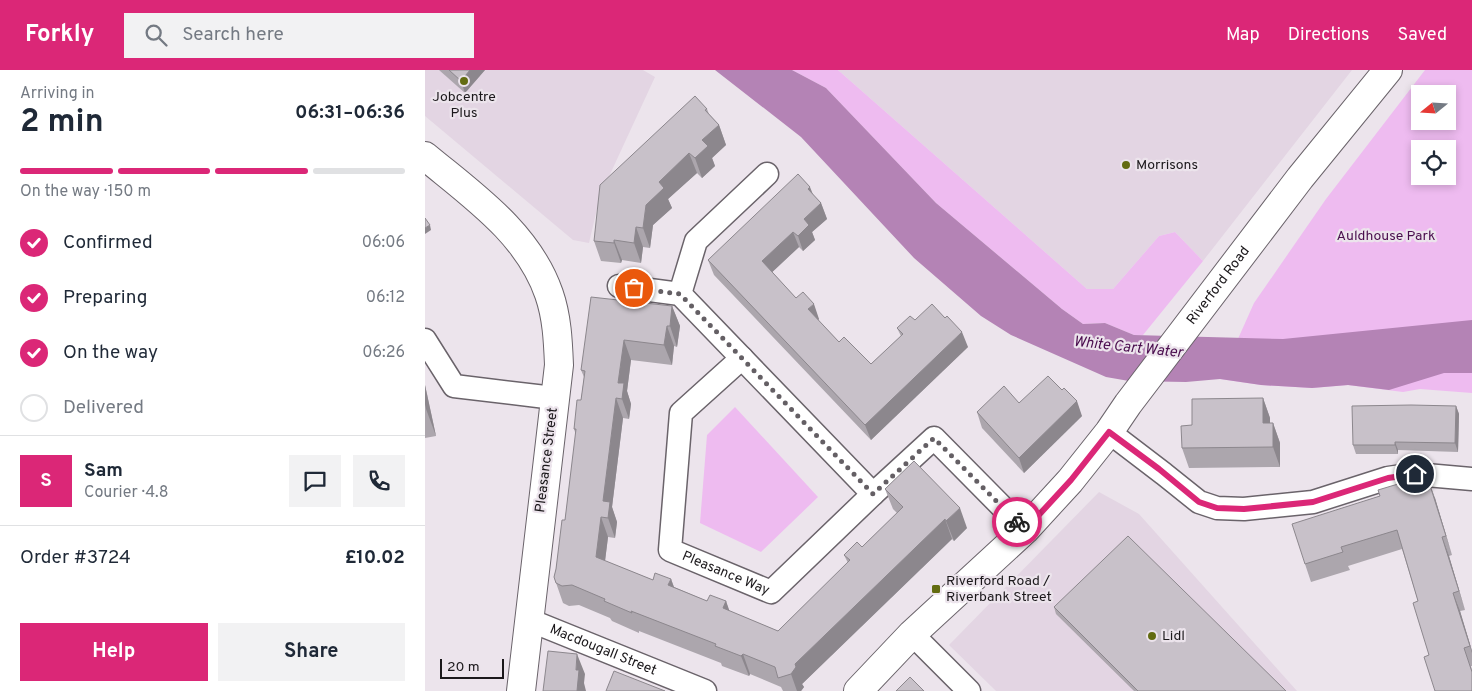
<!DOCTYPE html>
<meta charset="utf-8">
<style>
:root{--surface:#fff;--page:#f2f2f3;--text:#1f2937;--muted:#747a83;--line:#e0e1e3;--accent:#db2777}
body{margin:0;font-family:Overpass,sans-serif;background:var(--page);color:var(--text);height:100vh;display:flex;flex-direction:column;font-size:19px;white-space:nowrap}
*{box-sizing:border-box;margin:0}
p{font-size:16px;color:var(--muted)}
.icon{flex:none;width:28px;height:28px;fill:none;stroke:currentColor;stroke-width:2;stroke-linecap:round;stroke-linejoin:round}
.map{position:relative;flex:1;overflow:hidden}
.side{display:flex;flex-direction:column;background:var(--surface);width:425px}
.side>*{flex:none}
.needle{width:32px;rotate:252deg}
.fabs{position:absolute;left:986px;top:15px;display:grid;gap:10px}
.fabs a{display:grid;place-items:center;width:45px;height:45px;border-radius:0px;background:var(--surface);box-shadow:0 2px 8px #0003;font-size:25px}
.scale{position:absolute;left:15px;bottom:12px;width:64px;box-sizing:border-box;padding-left:5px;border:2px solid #1b181b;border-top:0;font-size:14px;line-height:18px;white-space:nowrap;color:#1b181b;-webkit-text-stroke:4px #ece4ec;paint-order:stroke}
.pin{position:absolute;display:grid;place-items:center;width:42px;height:42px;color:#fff;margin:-21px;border:2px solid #fff;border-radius:50%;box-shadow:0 1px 5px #0007}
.courier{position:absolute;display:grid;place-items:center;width:50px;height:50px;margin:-25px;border:4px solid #db2777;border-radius:50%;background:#fff;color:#222;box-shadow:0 1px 6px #0007}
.head em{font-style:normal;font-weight:700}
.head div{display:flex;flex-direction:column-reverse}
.head{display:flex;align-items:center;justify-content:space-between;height:85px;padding:0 20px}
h1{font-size:32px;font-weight:700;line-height:38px}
.bar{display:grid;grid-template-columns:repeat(4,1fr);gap:8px 5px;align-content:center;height:60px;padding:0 20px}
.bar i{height:6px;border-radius:4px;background:var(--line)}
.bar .active{background:var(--accent)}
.bar p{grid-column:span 4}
.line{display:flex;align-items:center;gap:12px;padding:0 20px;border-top:1px solid var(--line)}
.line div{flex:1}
.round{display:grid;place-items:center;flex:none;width:52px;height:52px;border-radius:0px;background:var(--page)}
ol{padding:0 20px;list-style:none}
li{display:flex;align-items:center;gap:15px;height:55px}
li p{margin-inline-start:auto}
li .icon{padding:5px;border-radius:50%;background:var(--accent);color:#fff;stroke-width:4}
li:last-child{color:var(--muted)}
li i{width:28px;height:28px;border:2px solid var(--line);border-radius:50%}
.primary-button{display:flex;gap:10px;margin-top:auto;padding:10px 20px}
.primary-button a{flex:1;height:58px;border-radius:0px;background:var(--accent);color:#fff;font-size:20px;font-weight:700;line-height:58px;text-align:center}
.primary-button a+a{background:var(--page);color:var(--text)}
header{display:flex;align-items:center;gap:30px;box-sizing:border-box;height:70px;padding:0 25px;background:var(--accent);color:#fff}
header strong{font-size:24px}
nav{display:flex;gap:28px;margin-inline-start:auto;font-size:18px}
.search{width:350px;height:45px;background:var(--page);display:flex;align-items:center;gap:12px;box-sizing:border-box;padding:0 18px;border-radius:0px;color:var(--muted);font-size:19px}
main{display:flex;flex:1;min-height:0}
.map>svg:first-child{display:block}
.built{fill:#e3d5e3}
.green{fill:#eebbf0;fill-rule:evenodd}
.water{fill:#b483b5}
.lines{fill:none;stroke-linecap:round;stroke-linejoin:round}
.minor-casing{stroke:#6a636a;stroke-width:25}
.tertiary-casing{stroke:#6a636a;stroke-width:30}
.minor{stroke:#fff;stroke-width:22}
.tertiary{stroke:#fff;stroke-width:28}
.wall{fill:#aca6ad}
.shaded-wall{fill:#8c878d}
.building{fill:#c8c1c9;stroke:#8c878d}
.done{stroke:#645f64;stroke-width:5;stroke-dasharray:0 9}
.route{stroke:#db2777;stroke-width:6}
.poi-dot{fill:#636c11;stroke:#ece4ec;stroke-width:2}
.labels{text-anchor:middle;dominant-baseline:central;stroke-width:4.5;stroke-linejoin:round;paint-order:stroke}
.poi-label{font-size:14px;fill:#1b181b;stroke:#ece4ec;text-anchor:start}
.park-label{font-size:14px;fill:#4a0e4e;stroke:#ece4ec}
.street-label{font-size:14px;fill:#1b181b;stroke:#ece4ec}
.water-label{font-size:15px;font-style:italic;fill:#4a0d4e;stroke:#ece4ec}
</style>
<header>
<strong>Forkly</strong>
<div class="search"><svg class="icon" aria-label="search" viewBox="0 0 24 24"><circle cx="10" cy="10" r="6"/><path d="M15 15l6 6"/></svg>Search here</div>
<nav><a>Map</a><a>Directions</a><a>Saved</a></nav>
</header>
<main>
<section class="side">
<div class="head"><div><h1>2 min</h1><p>Arriving in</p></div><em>06:31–06:36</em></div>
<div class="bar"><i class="active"></i><i class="active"></i><i class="active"></i><i></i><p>On the way · 150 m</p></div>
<ol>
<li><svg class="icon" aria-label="check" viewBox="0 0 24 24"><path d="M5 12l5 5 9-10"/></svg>Confirmed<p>06:06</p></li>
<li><svg class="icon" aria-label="check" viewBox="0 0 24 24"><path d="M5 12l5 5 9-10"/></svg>Preparing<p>06:12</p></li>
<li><svg class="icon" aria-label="check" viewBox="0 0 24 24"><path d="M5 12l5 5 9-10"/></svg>On the way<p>06:26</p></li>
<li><i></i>Delivered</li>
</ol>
<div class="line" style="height:90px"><b class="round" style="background:var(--accent);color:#fff">S</b><div><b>Sam</b><p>Courier · 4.8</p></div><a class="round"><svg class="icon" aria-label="chat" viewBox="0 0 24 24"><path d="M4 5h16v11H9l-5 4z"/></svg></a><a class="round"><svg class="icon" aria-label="phone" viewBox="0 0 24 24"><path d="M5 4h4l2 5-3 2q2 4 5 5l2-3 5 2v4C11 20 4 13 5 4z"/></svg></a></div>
<div class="line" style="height:65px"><div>Order #3724</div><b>£10.02</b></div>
<div class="primary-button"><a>Help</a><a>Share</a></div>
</section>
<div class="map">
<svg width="1047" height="621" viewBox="0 0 1047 621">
<rect width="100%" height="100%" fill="#ece4ec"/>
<!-- built -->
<g class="built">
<polygon points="0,0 218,0 230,7 175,126 164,173 148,170 0,46"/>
<polygon points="413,0 927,0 778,191 750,162 734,166 688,219 662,219"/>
<polygon points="674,422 714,444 872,621 571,621 524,575"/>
</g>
<!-- green -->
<g class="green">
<polygon points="367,0 413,0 662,219 688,219 734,166 750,162 778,191 718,265 709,265 680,253 658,254 637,239 511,133 401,18"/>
<path d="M1000,0h47v323l-52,-4 -17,3 -55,-7 -36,3 -51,-3 -41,-6 34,-76 72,-104zM995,24h27v27h-27zM995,79h27v27h-27z"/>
<polygon points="310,337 393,427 336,482 275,453 282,365"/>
</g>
<!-- water -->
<polygon class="water" points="290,0 367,0 401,18 511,133 637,239 658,254 680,253 709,265 858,269 1047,250 1047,303 1019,303 964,320 923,315 887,318 836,315 795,309 761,312 704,311 681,307 586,265 556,246 489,188 376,67"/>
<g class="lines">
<!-- minor casing -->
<g class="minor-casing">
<g id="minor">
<polyline points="194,216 255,224 448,424 509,368 600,460"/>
<polyline points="255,224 271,171 342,104"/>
<polyline points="0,270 29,316 129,328"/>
<path id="s1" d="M317,288l-61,55 -11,137 101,42 102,-98"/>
<polyline points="684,362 739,404 774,432 792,438 819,439 888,432 963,408 990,404 1047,409"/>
<path id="s2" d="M104,550l176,71"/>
<polyline points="487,564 544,621"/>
</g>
</g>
<!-- tertiary casing -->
<g class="tertiary-casing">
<g id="tertiary">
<path d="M0,86c47,39 103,77 124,138 8,23 9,47 10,71l-38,326"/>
<path id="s3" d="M433,621l54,-57 113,-104 45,-49 39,-49 19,-28 172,-226 88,-108"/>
</g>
</g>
<!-- minor -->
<use href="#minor" class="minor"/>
<!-- tertiary -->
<use href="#tertiary" class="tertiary"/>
</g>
<!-- wall -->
<g class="wall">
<polygon points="14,0 60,0 40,23"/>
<polygon points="282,39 284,44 294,55 301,75 287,88 290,96 277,108 272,103 243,129 247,138 228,155 225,178 218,177 216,193 197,190 196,193 176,191 169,171"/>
<polygon points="388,125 396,133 402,149 387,162 390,170 378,181 374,177 347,202 371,228 394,249 393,250 414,272 446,294 476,266 472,258 490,250 543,277 446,370 289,205 283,190"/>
<polygon points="247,236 255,256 252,277 249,276 247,295 206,290 202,321 206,334 204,349 198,348 187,437 192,452 190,468 183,467 180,491 228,510 246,509 249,517 282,531 301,531 304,541 353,561 423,493 419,485 437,477 472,443 468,439 460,419 542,458 529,471 527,469 377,614 379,617 376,621 358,621 356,617 325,604 324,606 297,596 296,593 214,561 214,563 187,551 185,548 154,535 144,536 138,533 129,507 131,499 140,450 151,365 149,359 156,330 159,307 156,300"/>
<polygon points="0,315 11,366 0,368"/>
<polygon points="838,328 845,348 845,353 848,353 855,373 855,397 764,398 757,378 767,355"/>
<polygon points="594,333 657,346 599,403 557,358 552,342"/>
<polygon points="1031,336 1034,344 1033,382 973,380 973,384 931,384 928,375"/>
<polygon points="985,415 1010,428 1027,485 1024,486 1040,540 1035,541 1047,581 1047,596 1046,596 1047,600 1047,621 1004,585 993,531 977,479 923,496 925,500 886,512 880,494 955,426"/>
<polygon points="629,537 861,621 709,621 631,544"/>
</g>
<!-- shaded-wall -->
<g class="shaded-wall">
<polygon points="45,0 60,0 40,23 36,11"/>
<polygon points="294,55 301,75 287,88 290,96 277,108 270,88 277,70"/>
<polygon points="264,83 272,103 243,129 247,138 228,155 225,178 218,158 221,135 234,112"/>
<polygon points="385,117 391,132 383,119"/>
<polygon points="396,133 402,149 387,162 390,170 378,181 373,166 379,149"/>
<polygon points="5,155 6,160 0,164 0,158"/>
<polygon points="211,157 218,177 216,193 209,173"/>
<polygon points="368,162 374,177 342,207 337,191"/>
<polygon points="189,170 197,190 196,193 189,173"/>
<polygon points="389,234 394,249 389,255 383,239"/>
<polygon points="247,236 255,256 252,277 245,256"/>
<polygon points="242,256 249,276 247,295 239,275"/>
<polygon points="537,262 543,277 446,370 440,355"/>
<polygon points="199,270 206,290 202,321 206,334 204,349 197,329 193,313"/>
<polygon points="0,315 11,366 1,339 0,334"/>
<polygon points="191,328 198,348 187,437 192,452 190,468 183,448 178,431"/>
<polygon points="838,328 845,348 845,373 838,353"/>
<polygon points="652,331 657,346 599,403 594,388"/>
<polygon points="1031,336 1034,344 1033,382 1030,373"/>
<polygon points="848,353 855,373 855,397 848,377"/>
<polygon points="970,372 973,380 973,384 970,375"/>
<polygon points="1003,409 1010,428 1027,485"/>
<polygon points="535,438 542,458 529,471 521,451"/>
<polygon points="176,447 183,467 178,507 171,487"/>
<polygon points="520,449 527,469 377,614 379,617 376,621 372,621 366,604 370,594"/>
<polygon points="1017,467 1024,486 1040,540 1034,521"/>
<polygon points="246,509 253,529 243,515"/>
<polygon points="1028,523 1035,541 1047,581 1047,583"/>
<polygon points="301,531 308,551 298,538"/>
<polygon points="152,584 160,604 159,613 161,621 152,621 151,600"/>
<polygon points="318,584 325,604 324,606 316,586"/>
</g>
<!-- building -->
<g class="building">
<polygon points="24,0 45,0 36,11"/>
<polygon points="270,26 282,39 280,40 294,55 277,70 283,76 270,88 264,83 234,112 239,118 221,135 218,158 211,157 209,173 189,170 189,173 169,171 175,115"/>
<polygon points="373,104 385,117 383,119 396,133 379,149 384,155 373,166 368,162 337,191 371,228 378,222 389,234 383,239 414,272 419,267 446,294 478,264 472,258 485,246 490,250 507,234 520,248 522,246 537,262 440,355 283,190"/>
<polygon points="0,148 5,155 0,158"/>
<polygon points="166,227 247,236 245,256 242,256 239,275 199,270 193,313 199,313 197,329 191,328 178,431 185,432 183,448 176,447 171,487 228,510 230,503 246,509 243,515 282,531 285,525 301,531 298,538 353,561 425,490 419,485 432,472 437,477 478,437 460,419 489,391 535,438 521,451 520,449 370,594 371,597 366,604 353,608 350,597 318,584 316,586 290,576 291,574 206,541 207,543 179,531 180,529 147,515 137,516 131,513 129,507 131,499 137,450 140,450 151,359 149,359 152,330 156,330 160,301 156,300"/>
<polygon points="623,306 637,320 639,318 652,331 594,388 552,342 579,316 594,333"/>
<polygon points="838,328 838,353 848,353 848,377 757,378 756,356 767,355 767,329"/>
<polygon points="986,335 1031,336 1030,373 970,372 970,375 928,375 927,336"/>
<polygon points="1003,409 1021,466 1017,467 1034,521 1028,523 1045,576 1039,578 1047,602 1047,621 1010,621 999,587 1004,585 988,533 993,531 972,460 916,477 918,482 880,494 867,454 955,426 953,420 983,411 985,415"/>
<polygon points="703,466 861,621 713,621 629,537"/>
<polygon points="123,581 152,584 151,600 154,600 152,621 118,621"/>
<polygon points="189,601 240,621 181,621"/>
<polygon points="485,607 499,621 471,621"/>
</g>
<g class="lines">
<!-- done -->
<polyline class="done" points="209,218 255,224 448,424 509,368 592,452"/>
<!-- route -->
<polyline class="route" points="592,452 600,460 646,410 684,362 734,399 774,432 792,438 819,439 888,432 963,408 990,404"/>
</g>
<!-- markers -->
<g class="poi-dot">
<circle cx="39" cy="11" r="5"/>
<circle cx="701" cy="95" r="5"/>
<rect x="506" y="514" width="10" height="10" rx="2.5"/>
<circle cx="727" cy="566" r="5"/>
</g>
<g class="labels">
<!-- poi labels -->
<g class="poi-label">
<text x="39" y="27" text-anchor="middle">Jobcentre<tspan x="39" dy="16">Plus</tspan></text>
<text x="711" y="95">Morrisons</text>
<text x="521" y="511">Riverford Road /<tspan x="521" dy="16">Riverbank Street</tspan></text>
<text x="737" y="566">Lidl</text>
</g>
<!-- park labels -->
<g class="park-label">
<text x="961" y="166">Auldhouse Park</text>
</g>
<!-- street labels -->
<g class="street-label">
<text stroke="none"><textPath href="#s3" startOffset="544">Riverford Road</textPath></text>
<text transform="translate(122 390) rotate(-83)">Pleasance Street</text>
<text stroke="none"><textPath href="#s1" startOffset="280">Pleasance Way</textPath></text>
<text stroke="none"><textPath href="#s2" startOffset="80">Macdougall Street</textPath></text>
</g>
<!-- water labels -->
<g class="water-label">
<text transform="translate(703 278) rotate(6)">White Cart Water</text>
</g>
</g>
</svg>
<div class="fabs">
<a><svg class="needle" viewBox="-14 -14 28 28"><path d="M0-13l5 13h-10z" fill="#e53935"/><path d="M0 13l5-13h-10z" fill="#747a83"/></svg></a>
<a><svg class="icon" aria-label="locate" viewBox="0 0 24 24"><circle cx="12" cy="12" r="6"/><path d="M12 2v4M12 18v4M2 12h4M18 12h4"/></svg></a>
</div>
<div class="scale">20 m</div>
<div class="pin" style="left:209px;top:218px;background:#ea580c"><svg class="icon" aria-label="bag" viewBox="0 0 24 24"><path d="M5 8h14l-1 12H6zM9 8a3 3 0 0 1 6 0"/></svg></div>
<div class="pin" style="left:990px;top:404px;background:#1f2937"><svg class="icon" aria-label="home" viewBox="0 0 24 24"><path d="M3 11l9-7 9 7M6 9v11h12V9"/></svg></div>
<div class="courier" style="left:592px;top:452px"><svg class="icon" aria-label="bike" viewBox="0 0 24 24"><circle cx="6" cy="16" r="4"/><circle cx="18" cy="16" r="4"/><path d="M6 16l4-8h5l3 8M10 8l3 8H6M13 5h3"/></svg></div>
</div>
</main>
